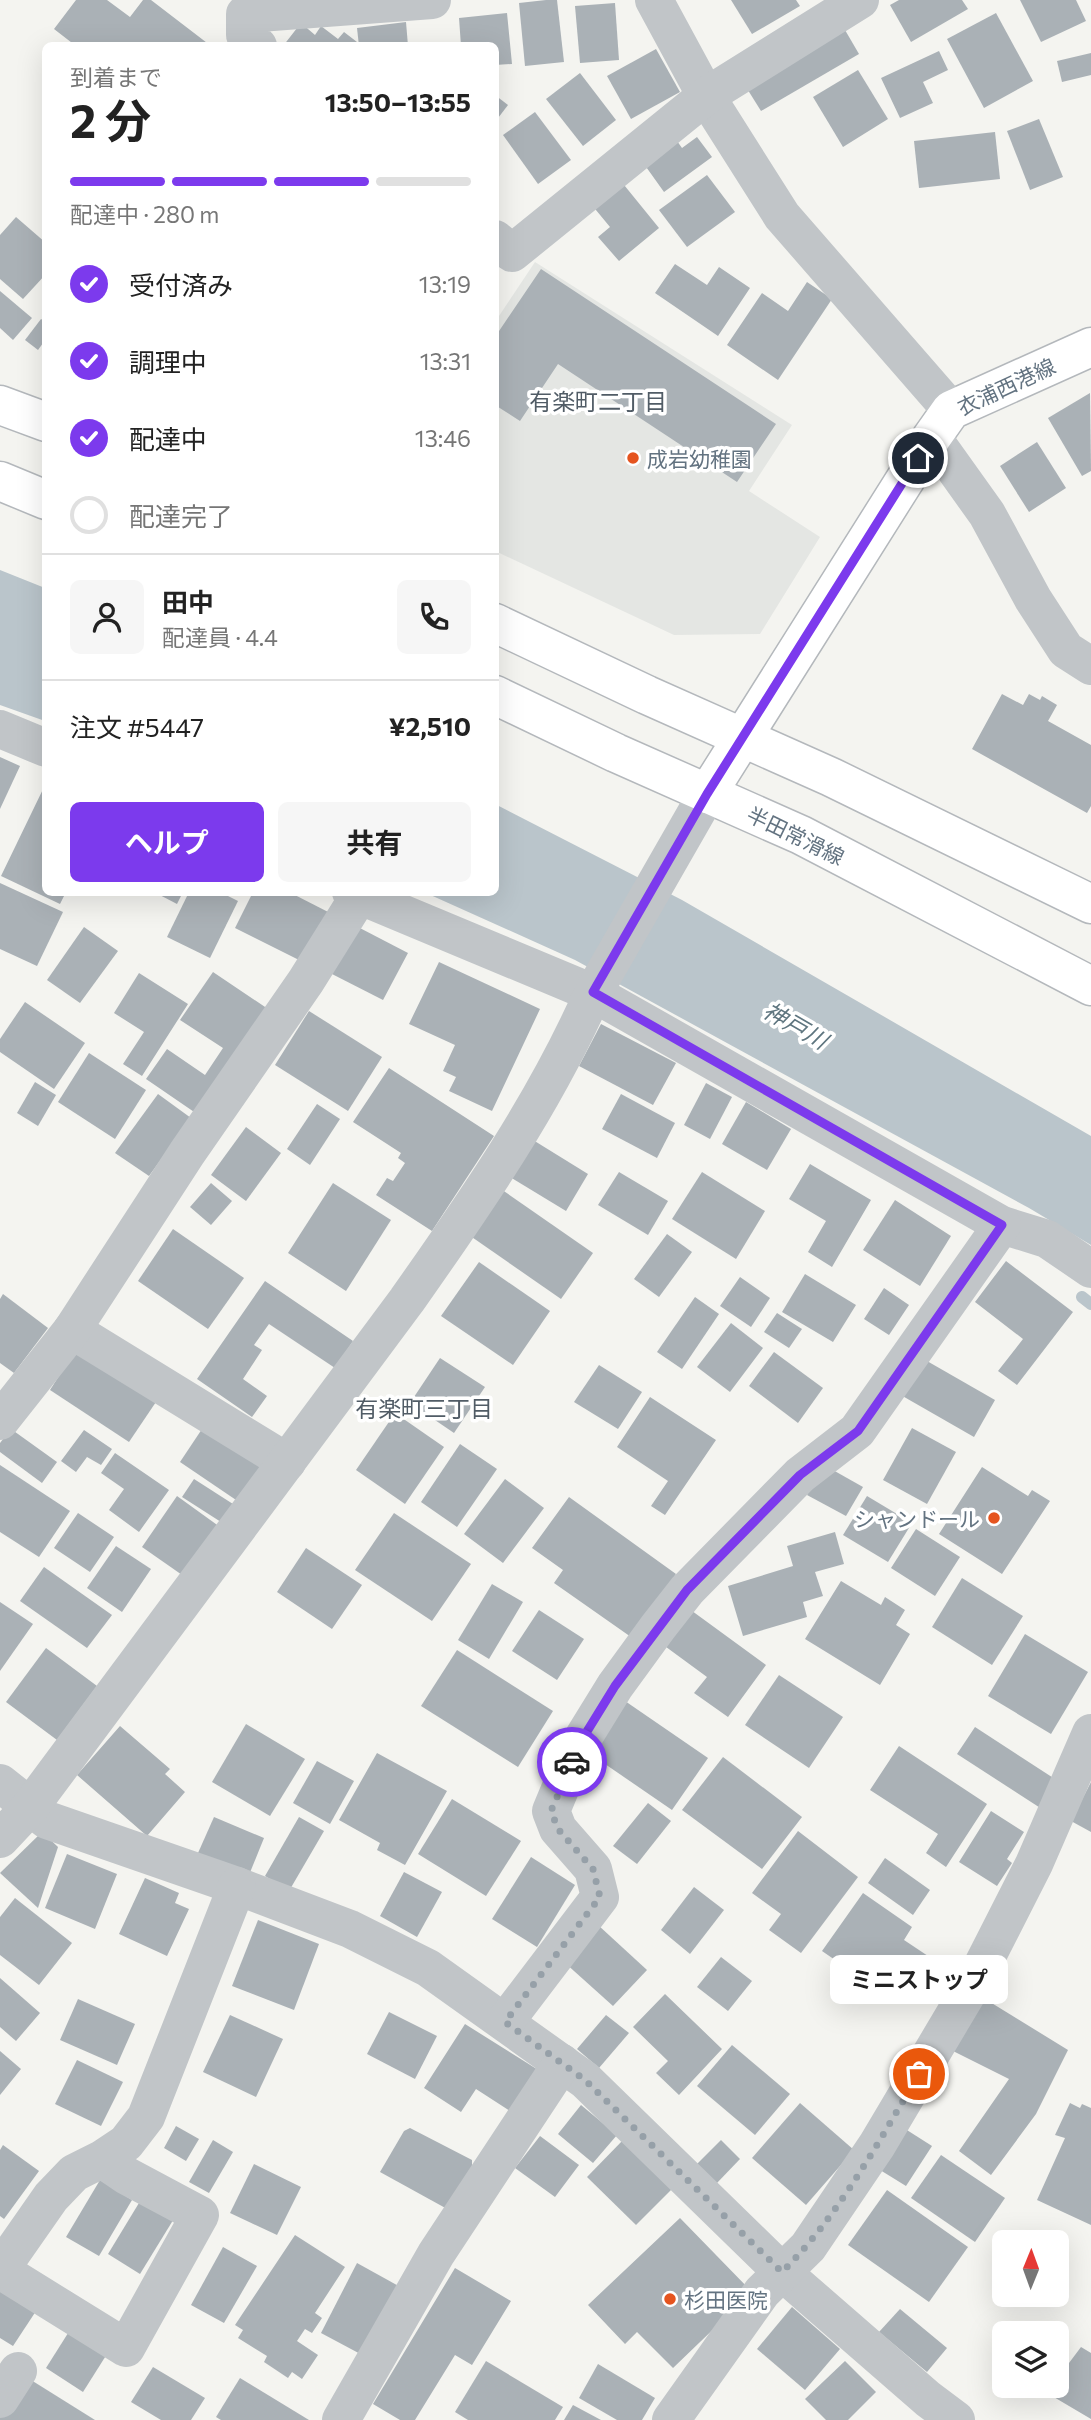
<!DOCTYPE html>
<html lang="ja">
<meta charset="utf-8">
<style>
:root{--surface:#fff;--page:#f6f6f6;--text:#222;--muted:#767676;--line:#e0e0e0;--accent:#7c3aed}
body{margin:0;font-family:Commissioner,"Noto Sans JP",sans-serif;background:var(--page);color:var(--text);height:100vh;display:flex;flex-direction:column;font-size:26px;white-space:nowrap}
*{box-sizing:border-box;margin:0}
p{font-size:23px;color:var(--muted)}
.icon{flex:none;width:38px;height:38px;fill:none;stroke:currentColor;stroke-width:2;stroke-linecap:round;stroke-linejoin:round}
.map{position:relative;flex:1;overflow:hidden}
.sheet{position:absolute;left:42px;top:42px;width:457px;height:854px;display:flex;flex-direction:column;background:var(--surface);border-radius:10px;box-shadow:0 7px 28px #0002}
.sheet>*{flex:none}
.needle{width:46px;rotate:1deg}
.tools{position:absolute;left:992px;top:2230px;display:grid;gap:14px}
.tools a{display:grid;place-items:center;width:77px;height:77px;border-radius:10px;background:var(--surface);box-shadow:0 7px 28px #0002;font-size:35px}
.pin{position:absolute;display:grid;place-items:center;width:60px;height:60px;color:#fff;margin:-30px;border:4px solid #fff;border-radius:50%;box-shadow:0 2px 7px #0007}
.courier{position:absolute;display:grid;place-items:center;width:70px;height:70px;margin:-35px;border:5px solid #7c3aed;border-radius:50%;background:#fff;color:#222;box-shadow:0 2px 9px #0007}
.bubble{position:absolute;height:49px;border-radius:10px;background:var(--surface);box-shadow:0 7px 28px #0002;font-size:23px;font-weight:700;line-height:49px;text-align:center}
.overview em{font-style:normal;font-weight:700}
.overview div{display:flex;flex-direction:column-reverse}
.overview{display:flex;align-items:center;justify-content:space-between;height:119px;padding:0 28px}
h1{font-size:46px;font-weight:700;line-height:52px}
.bar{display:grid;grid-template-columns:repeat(4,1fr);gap:10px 7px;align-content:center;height:84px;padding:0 28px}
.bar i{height:9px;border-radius:5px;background:var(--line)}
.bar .current{background:var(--accent)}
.bar p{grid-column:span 4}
.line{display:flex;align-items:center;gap:18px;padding:0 28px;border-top:2px solid var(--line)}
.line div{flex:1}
.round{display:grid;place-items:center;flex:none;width:74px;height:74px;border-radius:10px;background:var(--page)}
ol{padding:0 28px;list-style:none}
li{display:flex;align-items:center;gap:21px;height:77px}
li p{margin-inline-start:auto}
li .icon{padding:7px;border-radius:50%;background:var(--accent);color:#fff;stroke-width:4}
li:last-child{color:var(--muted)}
li i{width:38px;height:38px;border:4px solid var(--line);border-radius:50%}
.button{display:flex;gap:14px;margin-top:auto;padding:14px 28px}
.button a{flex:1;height:80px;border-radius:10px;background:var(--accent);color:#fff;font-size:28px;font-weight:700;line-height:80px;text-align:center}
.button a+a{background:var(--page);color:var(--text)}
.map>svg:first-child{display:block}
.built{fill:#e4e6e3}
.water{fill:#bac5cb}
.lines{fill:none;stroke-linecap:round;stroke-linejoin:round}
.stream{stroke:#bac5cb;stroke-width:12}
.building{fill:#aab1b6}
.major-casing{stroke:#b4b8bc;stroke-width:41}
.minor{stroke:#c1c5c8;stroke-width:38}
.major{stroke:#fff;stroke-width:38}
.done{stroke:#96a0a8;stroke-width:7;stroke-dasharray:0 12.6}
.route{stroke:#7c3aed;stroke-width:9}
.poi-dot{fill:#e5541f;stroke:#fff;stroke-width:2.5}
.labels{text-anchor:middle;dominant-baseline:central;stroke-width:7;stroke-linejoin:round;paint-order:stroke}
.street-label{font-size:21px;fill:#637381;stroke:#fff}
.poi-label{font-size:21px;fill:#637381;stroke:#fff;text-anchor:start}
.neighbourhood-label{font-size:23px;fill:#515c66;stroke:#fff}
.water-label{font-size:23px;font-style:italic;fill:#5e757f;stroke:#fff}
</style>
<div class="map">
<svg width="1091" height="2420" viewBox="0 0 1091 2420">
<rect width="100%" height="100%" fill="#f4f4f0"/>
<!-- built -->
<polygon class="built" points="535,262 792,425 749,491 820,537 760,634 674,635 495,551 495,322"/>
<!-- water -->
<g class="water">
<polygon points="0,570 45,588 45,721 0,705"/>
<polygon points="495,804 682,900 1091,1136 1091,1245 1029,1208 575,960 426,893 495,892"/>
</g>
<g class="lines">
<!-- stream -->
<polyline class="stream" points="1082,1297 1091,1304"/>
</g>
<!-- building -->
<g class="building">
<polygon points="76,0 107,0 130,17 143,0 151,0 211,46 76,46 54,29"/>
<polygon points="546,0 557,0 564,62 525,66 519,3"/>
<polygon points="731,0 796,0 800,6 752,34"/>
<polygon points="899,0 962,0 968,9 911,42 890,5"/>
<polygon points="1020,0 1076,0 1086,21 1041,42"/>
<polygon points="615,3 619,60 580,63 575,6"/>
<polygon points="507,13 512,64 495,65 495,46 461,46 459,18"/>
<polygon points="996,13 1033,81 984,108 947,39"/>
<polygon points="406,22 408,46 359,46 357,28"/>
<polygon points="301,23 315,35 321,26 338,39 344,32 357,42 354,46 283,46"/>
<polygon points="845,30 859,54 761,111 746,87"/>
<polygon points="656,49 680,92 631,119 607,76"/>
<polygon points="939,51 948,70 923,82 933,103 900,118 881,78"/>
<polygon points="1091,53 1091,75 1062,82 1057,61"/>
<polygon points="858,70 888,119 843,147 813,97"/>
<polygon points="580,73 616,120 583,146 546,99"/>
<polygon points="495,95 508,105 495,122"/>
<polygon points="535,112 571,160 538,184 503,135"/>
<polygon points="1039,119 1063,177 1030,190 1007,131"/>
<polygon points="995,132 1000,179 919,188 914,141"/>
<polygon points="672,134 682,148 697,137 712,157 664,192 639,157"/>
<polygon points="707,175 735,212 687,247 659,210"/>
<polygon points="620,180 659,228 619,261 598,237 610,227 591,204"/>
<polygon points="16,217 46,243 46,274 23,299 0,279 0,235"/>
<polygon points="675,264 707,285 719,267 750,288 718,336 655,293"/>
<polygon points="541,269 776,424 737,482 558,364 520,421 495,405 495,337"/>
<polygon points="807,282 832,299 778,380 727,345 762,293 788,311"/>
<polygon points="0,291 32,318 13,340 0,328"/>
<polygon points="41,319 46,322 46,339 38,350 25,340"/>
<polygon points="1090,393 1091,471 1082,476 1048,418"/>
<polygon points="1037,442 1066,488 1029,512 1000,466"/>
<polygon points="1002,694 1023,705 1029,694 1040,700 1042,696 1057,705 1048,721 1091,745 1091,806 1087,813 972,749"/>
<polygon points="0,757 20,766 0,809"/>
<polygon points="46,783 46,892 66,892 60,904 1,876"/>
<polygon points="0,883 63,912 37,966 0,949"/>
<polygon points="154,892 183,892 177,904"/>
<polygon points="189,892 220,892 238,901 210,958 167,937"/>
<polygon points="253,892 289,892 334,915 309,965 235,928"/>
<polygon points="356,926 408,953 383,1000 330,973"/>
<polygon points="84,927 118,951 80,1003 47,980"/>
<polygon points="439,962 540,1009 492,1111 449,1091 456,1077 443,1071 455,1045 409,1024"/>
<polygon points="213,972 271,1011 200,1116 146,1079 167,1049 205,1075 223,1048 180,1020"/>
<polygon points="139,973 188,1004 142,1076 123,1064 144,1032 114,1013"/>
<polygon points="25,1002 85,1043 54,1089 0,1052 0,1039"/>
<polygon points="309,1011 382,1057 348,1111 275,1065"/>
<polygon points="601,1024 676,1063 653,1105 579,1066"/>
<polygon points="89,1053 146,1090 115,1139 58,1102"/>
<polygon points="389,1068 494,1136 432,1231 376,1195 387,1178 393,1181 405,1163 398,1158 401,1153 353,1122"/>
<polygon points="35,1082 56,1095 38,1126 17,1113"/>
<polygon points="706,1083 732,1097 710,1139 684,1125"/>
<polygon points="158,1094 191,1118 149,1176 115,1153"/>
<polygon points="621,1094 675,1123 657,1158 602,1129"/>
<polygon points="746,1102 791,1129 767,1170 722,1144"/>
<polygon points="317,1104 340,1119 310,1165 287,1149"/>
<polygon points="246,1127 281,1153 246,1201 211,1175"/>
<polygon points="533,1140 588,1174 566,1211 510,1177"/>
<polygon points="810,1164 871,1200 832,1267 808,1252 826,1221 789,1199"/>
<polygon points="619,1172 668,1201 648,1235 598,1205"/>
<polygon points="702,1172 765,1211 736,1259 672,1219"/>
<polygon points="211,1183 232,1201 211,1225 190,1207"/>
<polygon points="333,1183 391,1220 346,1291 288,1253"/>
<polygon points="498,1187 593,1253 561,1299 466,1233"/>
<polygon points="895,1200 951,1236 920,1286 863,1250"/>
<polygon points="173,1229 244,1278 208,1329 138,1281"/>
<polygon points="667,1234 692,1252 659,1297 634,1279"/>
<polygon points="1006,1261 1073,1312 1017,1385 998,1371 1023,1339 975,1302"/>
<polygon points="479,1262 550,1311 513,1365 441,1316"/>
<polygon points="805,1274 856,1305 833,1342 782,1312"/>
<polygon points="740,1277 770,1298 751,1327 720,1306"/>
<polygon points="265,1281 353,1341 335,1368 269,1324 254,1345 262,1350 243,1379 267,1396 252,1417 197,1379"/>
<polygon points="884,1288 909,1305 889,1335 864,1319"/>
<polygon points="3,1294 48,1328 14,1373 0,1363 0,1299"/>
<polygon points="695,1297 719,1314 682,1369 657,1352"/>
<polygon points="777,1313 802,1329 789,1348 764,1332"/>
<polygon points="731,1323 763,1348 730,1392 697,1367"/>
<polygon points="80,1343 160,1396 129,1442 50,1390"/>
<polygon points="774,1352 823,1388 798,1423 749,1386"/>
<polygon points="920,1357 995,1400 974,1437 899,1394"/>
<polygon points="440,1358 485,1387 454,1433 410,1403"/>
<polygon points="599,1365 642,1392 618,1429 574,1402"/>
<polygon points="650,1397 716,1440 665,1515 651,1506 668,1481 617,1447"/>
<polygon points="395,1413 444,1447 405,1504 356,1470"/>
<polygon points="208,1420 267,1459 239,1502 180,1462"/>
<polygon points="912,1428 956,1452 927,1504 883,1480"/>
<polygon points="11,1429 57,1462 42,1483 0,1452 0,1443"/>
<polygon points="84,1430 112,1449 101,1465 87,1457 76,1472 61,1461"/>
<polygon points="460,1444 497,1469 457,1527 421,1502"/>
<polygon points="115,1453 169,1490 139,1532 109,1510 124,1489 101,1473"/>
<polygon points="0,1465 70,1511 39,1557 0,1532"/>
<polygon points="824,1465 863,1487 846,1516 807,1495"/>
<polygon points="982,1467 1028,1496 1032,1490 1050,1501 1002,1574 939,1534"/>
<polygon points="194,1479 233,1504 221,1522 182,1497"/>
<polygon points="505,1479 544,1508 503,1563 464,1534"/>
<polygon points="177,1496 220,1527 185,1577 142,1547"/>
<polygon points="867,1496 912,1523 888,1562 843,1535"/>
<polygon points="569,1497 676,1574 631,1637 554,1583 563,1570 532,1548"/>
<polygon points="78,1513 114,1537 90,1572 54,1548"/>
<polygon points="394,1513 471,1564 432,1621 355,1570"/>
<polygon points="916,1529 960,1557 935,1596 891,1568"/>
<polygon points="835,1532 844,1564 815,1572 823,1596 803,1602 807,1617 743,1636 728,1586 793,1566 787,1546"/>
<polygon points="116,1546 151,1569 122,1612 87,1588"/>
<polygon points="306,1548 362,1585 332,1629 277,1592"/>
<polygon points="44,1567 112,1615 87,1648 20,1601"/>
<polygon points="962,1578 1023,1616 992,1665 932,1627"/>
<polygon points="841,1581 881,1605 885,1597 905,1610 896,1625 910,1634 880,1685 805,1639"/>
<polygon points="492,1584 523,1602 489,1659 458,1640"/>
<polygon points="0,1602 33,1624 0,1671"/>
<polygon points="688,1608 766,1665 728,1717 694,1693 707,1677 662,1644"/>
<polygon points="539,1610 584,1639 557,1680 512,1651"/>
<polygon points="1025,1634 1088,1672 1051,1734 988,1696"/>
<polygon points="46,1648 97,1686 57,1740 6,1702"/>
<polygon points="457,1650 553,1711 518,1767 421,1706"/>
<polygon points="779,1675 843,1717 809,1768 745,1725"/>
<polygon points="625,1701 708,1758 672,1810 589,1753"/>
<polygon points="246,1724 305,1759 270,1816 212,1782"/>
<polygon points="120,1726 170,1769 165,1774 185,1792 147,1836 77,1775"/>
<polygon points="975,1727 1058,1781 1045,1811 957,1754"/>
<polygon points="899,1746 987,1804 946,1867 926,1853 938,1834 870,1790"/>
<polygon points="377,1753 447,1791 405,1865 377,1850 380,1843 339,1820"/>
<polygon points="723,1757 802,1817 762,1869 682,1810"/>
<polygon points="317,1761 354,1781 330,1824 293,1803"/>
<polygon points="1091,1782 1091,1832 1071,1821"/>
<polygon points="452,1799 521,1841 486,1896 418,1854"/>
<polygon points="648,1803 671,1821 637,1864 613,1846"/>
<polygon points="991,1811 1024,1832 1007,1859 1012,1863 997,1886 959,1862"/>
<polygon points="214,1817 264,1838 249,1875 198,1853"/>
<polygon points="299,1817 324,1831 289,1891 265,1876"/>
<polygon points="798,1831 858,1877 801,1953 769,1930 781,1914 752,1893"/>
<polygon points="42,1832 58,1847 38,1908 0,1873"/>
<polygon points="67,1854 117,1874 95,1929 45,1908"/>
<polygon points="531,1857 575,1885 537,1947 492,1919"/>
<polygon points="885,1858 930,1890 913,1915 868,1883"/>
<polygon points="404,1872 442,1892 417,1937 380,1916"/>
<polygon points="145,1878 179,1893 175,1903 189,1909 167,1956 119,1934"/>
<polygon points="694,1887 724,1910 690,1954 661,1930"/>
<polygon points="863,1893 912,1927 904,1940 931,1958 899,2004 822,1951"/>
<polygon points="15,1898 72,1943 39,1985 0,1955 0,1917"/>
<polygon points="258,1920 319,1944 294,2010 232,1986"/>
<polygon points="598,1925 647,1970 613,2006 564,1962"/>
<polygon points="721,1957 752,1981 728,2011 697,1987"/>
<polygon points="0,1978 40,2013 16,2041 0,2027"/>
<polygon points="665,1994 722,2049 679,2095 656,2073 668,2061 633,2027"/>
<polygon points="977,1994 1068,2050 1036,2114 991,2175 959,2151 1009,2079 945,2047"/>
<polygon points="78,1999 135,2024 117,2065 60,2040"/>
<polygon points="389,2012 437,2036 415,2079 367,2054"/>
<polygon points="230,2015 283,2039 256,2097 203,2072"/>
<polygon points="606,2015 629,2033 599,2068 577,2049"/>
<polygon points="465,2024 543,2073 516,2115 476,2089 461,2112 424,2088"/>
<polygon points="732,2045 790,2094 755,2135 697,2086"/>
<polygon points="0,2051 21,2069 0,2095"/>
<polygon points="77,2060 123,2082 101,2126 55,2104"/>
<polygon points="800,2103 854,2150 806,2205 752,2158"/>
<polygon points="1070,2103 1080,2108 1082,2104 1091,2108 1091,2225 1037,2200 1065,2138 1055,2135"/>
<polygon points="581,2105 617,2135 593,2163 558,2134"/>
<polygon points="899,2125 932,2146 906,2186 872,2165"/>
<polygon points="176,2126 199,2139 186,2161 164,2148"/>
<polygon points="410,2128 472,2160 472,2169 449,2210 380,2172 404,2131"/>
<polygon points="540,2136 579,2165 555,2197 515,2168"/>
<polygon points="624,2139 673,2188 636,2225 587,2177"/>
<polygon points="213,2140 233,2152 209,2193 189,2182"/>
<polygon points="721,2140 740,2159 716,2184 696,2165"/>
<polygon points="3,2145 39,2171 4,2219 0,2216 0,2150"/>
<polygon points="941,2155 1005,2198 975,2242 911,2198"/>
<polygon points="254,2164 301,2187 277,2235 230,2213"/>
<polygon points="100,2180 132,2200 99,2256 66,2237"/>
<polygon points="887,2190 968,2247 929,2302 848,2245"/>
<polygon points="142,2198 175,2217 140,2274 108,2254"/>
<polygon points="680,2218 752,2292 673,2368 637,2332 625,2344 588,2305"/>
<polygon points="295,2235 345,2267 315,2313 322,2318 312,2333 305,2329 297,2341 318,2355 302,2379 292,2372 288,2378 264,2362 267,2356 238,2338 243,2330 235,2325"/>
<polygon points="223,2247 257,2266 224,2323 191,2305"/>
<polygon points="357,2263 404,2289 366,2357 321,2333"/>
<polygon points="455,2268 511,2301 472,2365 455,2355 415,2420 400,2420 373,2404"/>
<polygon points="0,2284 38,2308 13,2346 0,2338"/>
<polygon points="792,2307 840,2349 805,2390 757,2349"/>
<polygon points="900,2309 947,2348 927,2372 879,2332"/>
<polygon points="70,2330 107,2354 83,2392 46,2368"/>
<polygon points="1081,2347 1091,2353 1091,2419 1047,2393 1053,2385 1057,2385 1057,2379"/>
<polygon points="486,2361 563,2407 555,2420 468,2420 455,2412"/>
<polygon points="845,2361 876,2392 848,2420 826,2420 805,2399"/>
<polygon points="598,2364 655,2398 642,2420 617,2420 579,2398"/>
<polygon points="153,2367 205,2398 191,2420 161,2420 131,2402"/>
<polygon points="23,2375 95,2420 0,2420 0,2411"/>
<polygon points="240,2378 309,2420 221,2420 216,2417"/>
<polygon points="573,2405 601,2420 564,2420"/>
</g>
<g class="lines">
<!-- major casing -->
<g class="major-casing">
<g id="major">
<polyline points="0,405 46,422"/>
<polyline points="0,481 46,500"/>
<polyline points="495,623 647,695 831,777 1091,904"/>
<polyline points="495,695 616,753 801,835 1091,986"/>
<polyline points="707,794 932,437 951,410 1091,347"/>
</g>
</g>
<!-- minor -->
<g class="minor">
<polyline points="654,0 706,96 782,216 951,410"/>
<polyline points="258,46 245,35 245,14 432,0"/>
<polyline points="495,239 512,253 706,96 860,0"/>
<polyline points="932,437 987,514 1033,599 1066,650 1091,666"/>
<polyline points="0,729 46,748"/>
<polyline points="351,892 593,993 1002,1225 1047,1239 1091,1269"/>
<polyline points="72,1330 287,1462"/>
<polyline points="0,1421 72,1330 187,1153 306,981 359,896"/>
<polyline points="0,1783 47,1820 237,1886 350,1929 428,1968 585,2080 782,2272 928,2399 956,2420"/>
<path d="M0,1839l30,-32 377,-507c69,-98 138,-197 186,-307l114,-199"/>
<polyline points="505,2022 600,1897 593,1869 558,1829 551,1811 578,1746 615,1686 658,1627 687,1590 800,1475 857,1431 1002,1225"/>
<polyline points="102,2159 127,2176 200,2215 126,2348 0,2270 51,2197 74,2173 102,2159 126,2143 146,2117 237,1886"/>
<polyline points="0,2399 18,2371"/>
<polyline points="341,2420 436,2254 562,2063"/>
<polyline points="671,2420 762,2292 808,2247 877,2145 975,1980 1034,1864 1091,1733"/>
</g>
<!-- major -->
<use href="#major" class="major"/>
</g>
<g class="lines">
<!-- done -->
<path class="done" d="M572,1762l-21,49 7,18 35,40 7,28 -95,125 80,58 197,192c56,-55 97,-131 137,-198"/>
<!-- route -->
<polyline class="route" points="572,1762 578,1746 615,1686 687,1590 800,1475 858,1431 1002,1225 593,992 707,794 918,458"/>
</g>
<!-- markers -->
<g class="poi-dot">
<circle cx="633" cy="458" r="7"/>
<circle cx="994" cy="1518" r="7"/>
<circle cx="670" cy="2299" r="7"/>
</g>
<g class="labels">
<!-- street labels -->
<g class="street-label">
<text transform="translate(1006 386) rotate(-25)">衣浦西港線</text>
<text transform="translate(796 835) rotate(26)">半田常滑線</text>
</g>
<!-- poi labels -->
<g class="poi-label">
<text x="647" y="458">成岩幼稚園</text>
<text x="980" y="1518" text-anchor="end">シャンドール</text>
<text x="684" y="2299">杉田医院</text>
</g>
<!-- neighbourhood labels -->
<g class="neighbourhood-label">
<text x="598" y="401">有楽町二丁目</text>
<text x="424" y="1408">有楽町三丁目</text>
</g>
<!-- water labels -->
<g class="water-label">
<text transform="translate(796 1025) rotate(30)">神戸川</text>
</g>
</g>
</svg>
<div class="tools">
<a><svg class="needle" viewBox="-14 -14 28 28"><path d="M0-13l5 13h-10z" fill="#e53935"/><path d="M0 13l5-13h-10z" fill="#767676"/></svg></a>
<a><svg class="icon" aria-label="layers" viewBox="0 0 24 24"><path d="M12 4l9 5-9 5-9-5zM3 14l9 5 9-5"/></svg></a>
</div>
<div class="pin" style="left:919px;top:2074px;background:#ea580c"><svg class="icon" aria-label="bag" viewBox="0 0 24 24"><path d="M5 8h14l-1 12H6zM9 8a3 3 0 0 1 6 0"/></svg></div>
<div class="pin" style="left:918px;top:458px;background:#1f2937"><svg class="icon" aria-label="home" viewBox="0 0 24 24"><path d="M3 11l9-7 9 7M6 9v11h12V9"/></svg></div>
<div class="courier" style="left:572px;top:1762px"><svg class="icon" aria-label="car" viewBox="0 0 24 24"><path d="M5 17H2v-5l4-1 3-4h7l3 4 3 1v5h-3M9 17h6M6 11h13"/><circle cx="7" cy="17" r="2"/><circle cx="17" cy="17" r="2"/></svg></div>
<div class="bubble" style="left:830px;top:1955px;width:178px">ミニストップ</div>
<section class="sheet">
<div class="overview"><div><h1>2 分</h1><p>到着まで</p></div><em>13:50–13:55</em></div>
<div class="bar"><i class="current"></i><i class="current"></i><i class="current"></i><i></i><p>配達中 · 280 m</p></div>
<ol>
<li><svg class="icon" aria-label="check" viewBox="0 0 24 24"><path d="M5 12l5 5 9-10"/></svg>受付済み<p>13:19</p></li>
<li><svg class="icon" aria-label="check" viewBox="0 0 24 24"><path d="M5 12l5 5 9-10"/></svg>調理中<p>13:31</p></li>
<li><svg class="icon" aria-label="check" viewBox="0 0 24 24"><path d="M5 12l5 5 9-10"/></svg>配達中<p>13:46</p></li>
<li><i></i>配達完了</li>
</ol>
<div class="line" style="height:126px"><a class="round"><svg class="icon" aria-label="person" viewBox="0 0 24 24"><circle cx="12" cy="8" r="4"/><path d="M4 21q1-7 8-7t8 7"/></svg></a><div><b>田中</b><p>配達員 · 4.4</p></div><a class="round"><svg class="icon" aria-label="phone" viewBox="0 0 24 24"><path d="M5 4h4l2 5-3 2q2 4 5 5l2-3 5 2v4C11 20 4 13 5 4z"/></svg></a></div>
<div class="line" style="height:91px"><div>注文 #5447</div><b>¥2,510</b></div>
<div class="button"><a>ヘルプ</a><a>共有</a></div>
</section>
</div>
